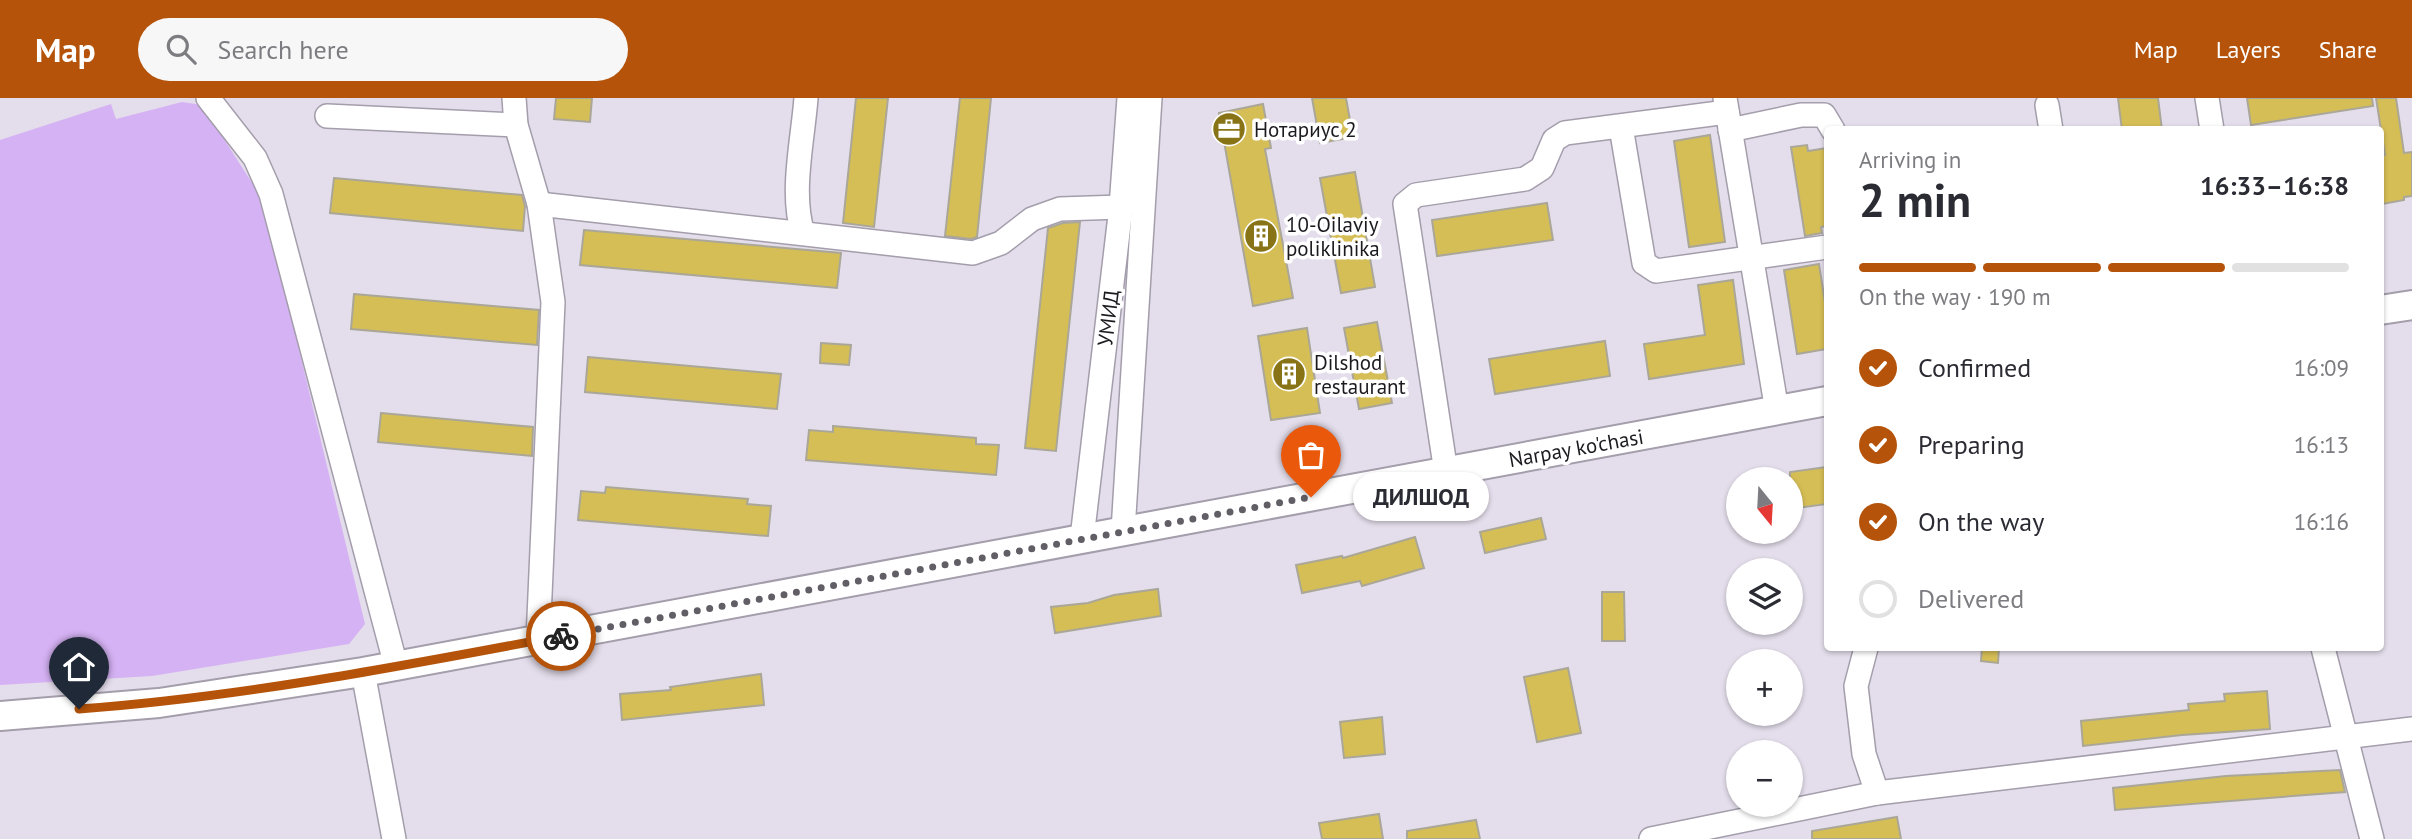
<!DOCTYPE html>
<meta charset="utf-8">
<style>
:root{--surface:#fff;--page:#f7f7f7;--text:#2b2b33;--muted:#7c7c81;--line:#e1e1e2;--accent:#b45309}
body{margin:0;font-family:"PT Sans",sans-serif;background:var(--page);color:var(--text);height:100vh;display:flex;flex-direction:column;font-size:26px;white-space:nowrap}
*{box-sizing:border-box;margin:0}
p{font-size:23px;color:var(--muted)}
.icon{flex:none;width:38px;height:38px;fill:none;stroke:currentColor;stroke-width:2;stroke-linecap:round;stroke-linejoin:round}
.map{position:relative;flex:1;overflow:hidden}
.sheet{position:absolute;left:1824px;top:28px;width:560px;height:525px;display:flex;flex-direction:column;background:var(--surface);border-radius:7px;box-shadow:0 2px 5px #0004}
.sheet>*{flex:none}
.needle{width:46px;rotate:162deg}
.buttons{position:absolute;left:1726px;top:369px;display:grid;gap:14px}
.buttons a{display:grid;place-items:center;width:77px;height:77px;border-radius:50%;background:var(--surface);box-shadow:0 2px 5px #0004;font-size:35px}
.pin{position:absolute;display:grid;place-items:center;width:60px;height:60px;color:#fff;margin:-72px -30px;border-radius:50% 50% 50% 0;rotate:-45deg;box-shadow:0 0 7px #0007}
.pin .icon{rotate:45deg}
.courier{position:absolute;display:grid;place-items:center;width:70px;height:70px;margin:-35px;border:5px solid #b45309;border-radius:50%;background:#fff;color:#222;box-shadow:0 2px 9px #0007}
.bubble{position:absolute;height:49px;border-radius:24px;background:var(--surface);box-shadow:0 2px 5px #0004;font-size:23px;font-weight:800;line-height:49px;text-align:center}
.summary em{font-style:normal;font-weight:800}
.summary div{display:flex;flex-direction:column-reverse}
.summary{display:flex;align-items:center;justify-content:space-between;height:119px;padding:0 35px}
h1{font-size:46px;font-weight:800;line-height:52px}
.bar{display:grid;grid-template-columns:repeat(4,1fr);gap:10px 7px;align-content:center;height:84px;padding:0 35px}
.bar i{height:9px;border-radius:5px;background:var(--line)}
.bar .on{background:var(--accent)}
.bar p{grid-column:span 4}
ol{padding:0 35px;list-style:none}
li{display:flex;align-items:center;gap:21px;height:77px}
li p{margin-inline-start:auto}
li .icon{padding:7px;border-radius:50%;background:var(--accent);color:#fff;stroke-width:4}
li:last-child{color:var(--muted)}
li i{width:38px;height:38px;border:4px solid var(--line);border-radius:50%}
header{display:flex;align-items:center;gap:42px;box-sizing:border-box;height:98px;padding:0 35px;background:var(--accent);color:#fff}
header strong{font-size:33px}
nav{display:flex;gap:38px;margin-inline-start:auto;font-size:24px}
.search{width:490px;height:63px;background:var(--page);display:flex;align-items:center;gap:18px;box-sizing:border-box;padding:0 24px;border-radius:38px;color:var(--muted);font-size:26px}
.map>svg:first-child{display:block}
.green{fill:#d5b2f4}
.building{fill:#d6be56;stroke:#aaa799;stroke-width:2}
.lines{fill:none;stroke-linecap:round;stroke-linejoin:round}
.minor-casing{stroke:#a49dab;stroke-width:26}
.major-casing{stroke:#a49dab;stroke-width:32}
.minor{stroke:#fff;stroke-width:23}
.major{stroke:#fff;stroke-width:28}
.done{stroke:#625e66;stroke-width:7;stroke-dasharray:0 12.6}
.route{stroke:#b45309;stroke-width:9}
.labels{text-anchor:middle;dominant-baseline:central;stroke-width:7;stroke-linejoin:round;paint-order:stroke}
.poi-label{font-size:21px;fill:#1c1a1f;stroke:#fff;text-anchor:start}
.street-label{font-size:21px;fill:#1c1a1f;stroke:#fff}
</style>
<header>
<strong>Map</strong>
<div class="search"><svg class="icon" aria-label="search" viewBox="0 0 24 24"><circle cx="10" cy="10" r="6"/><path d="M15 15l6 6"/></svg>Search here</div>
<nav><a>Map</a><a>Layers</a><a>Share</a></nav>
</header>
<div class="map">
<svg width="2412" height="741" viewBox="0 0 2412 741">
<rect width="100%" height="100%" fill="#e4ddeb"/>
<!-- green -->
<polygon class="green" points="182,4 202,7 263,102 365,526 349,546 152,578 0,587 0,42 111,6 116,21"/>
<!-- building -->
<g class="building">
<polygon points="556,0 592,0 590,24 554,21"/>
<polygon points="856,0 888,0 874,129 843,125"/>
<polygon points="960,0 991,0 977,139 971,141 945,138"/>
<polygon points="1312,0 1346,0 1353,39 1320,45"/>
<polygon points="2118,0 2158,0 2162,32 2122,32"/>
<polygon points="2247,0 2372,0 2373,8 2251,27"/>
<polygon points="2376,0 2396,0 2404,55 2412,54 2412,98 2404,99 2404,102 2382,106 2380,58 2385,57"/>
<polygon points="1263,6 1271,50 1265,51 1293,200 1253,208 1219,15"/>
<polygon points="1710,37 1725,144 1689,149 1674,43"/>
<polygon points="1807,47 1808,53 1827,50 1827,128 1821,129 1822,135 1805,138 1791,49"/>
<polygon points="1355,74 1375,189 1341,195 1320,80"/>
<polygon points="334,80 522,97 525,108 523,133 330,115"/>
<polygon points="1547,105 1553,142 1437,158 1432,122"/>
<polygon points="1080,124 1056,353 1025,350 1048,130 1063,125"/>
<polygon points="584,132 841,155 837,190 580,167"/>
<polygon points="1819,166 1827,217 1827,251 1797,256 1784,172"/>
<polygon points="1733,182 1744,266 1649,281 1644,246 1705,237 1698,187"/>
<polygon points="354,196 539,212 537,247 351,231"/>
<polygon points="1377,224 1392,305 1359,311 1344,230"/>
<polygon points="1307,230 1320,315 1271,322 1258,238"/>
<polygon points="1605,243 1610,278 1495,296 1489,261"/>
<polygon points="821,245 851,247 849,267 820,265"/>
<polygon points="588,259 781,276 777,311 585,294"/>
<polygon points="381,315 533,329 532,358 378,344"/>
<polygon points="833,328 976,340 976,346 999,347 996,377 806,362 809,332 833,334"/>
<polygon points="1827,369 1827,406 1790,411 1790,374"/>
<polygon points="606,389 748,401 747,406 771,408 768,438 578,422 581,393 605,395"/>
<polygon points="1541,420 1546,441 1485,455 1480,434"/>
<polygon points="1415,439 1424,470 1362,488 1360,483 1302,495 1296,467 1342,458 1343,460"/>
<polygon points="1158,491 1161,518 1055,535 1051,509 1088,505 1114,497"/>
<polygon points="1602,494 1624,494 1625,543 1602,543"/>
<polygon points="1982,550 1999,550 1998,565 1981,563"/>
<polygon points="1568,570 1581,635 1537,644 1524,579"/>
<polygon points="761,576 764,607 622,622 620,596 671,592 670,589"/>
<polygon points="2267,593 2270,631 2182,637 2083,648 2081,623 2189,612 2188,606 2225,603 2224,596"/>
<polygon points="1382,619 1385,656 1344,660 1340,624"/>
<polygon points="2340,672 2345,694 2115,712 2113,690 2226,678"/>
<polygon points="1379,716 1383,741 1322,741 1319,725"/>
<polygon points="1897,719 1901,741 1812,741 1812,733"/>
<polygon points="1476,722 1480,741 1407,741 1407,733"/>
</g>
<g class="lines">
<!-- minor casing -->
<g class="minor-casing">
<g id="minor">
<polyline points="208,0 255,60 271,96 396,568"/>
<polyline points="514,0 516,27 539,106 553,204 538,542"/>
<polyline points="1725,0 1777,313"/>
<polyline points="2207,0 2212,32"/>
<polyline points="2047,7 2051,32"/>
<polyline points="327,18 516,27"/>
<polyline points="1621,29 1644,165 1656,173 1827,149"/>
<polyline points="1730,32 1801,17 1824,17 1833,32"/>
<polyline points="539,106 973,155 1001,145 1032,121 1060,111 1121,109"/>
<path d="M803,135c-13,-39 0,-94 3,-135"/>
<polyline points="1446,374 1405,106 1416,97 1525,81 1542,70 1554,42 1565,35 1727,14"/>
<polyline points="1123,433 1150,0"/>
<polyline points="1082,440 1121,109 1129,0"/>
<polyline points="1866,550 1856,588 1864,656 1877,695"/>
<polyline points="2323,550 2372,741"/>
<polyline points="363,574 394,741"/>
<polyline points="1651,741 1877,695 2412,631"/>
</g>
</g>
<!-- major casing -->
<g class="major-casing">
<g id="major">
<polyline points="2380,212 2412,207"/>
<polyline points="0,618 159,605 363,574 1827,303"/>
</g>
</g>
<!-- minor -->
<use href="#minor" class="minor"/>
<!-- major -->
<use href="#major" class="major"/>
</g>
<g class="lines">
<!-- done -->
<polyline class="done" points="561,538 1311,399"/>
<!-- route -->
<path class="route" d="M79,611c162,-12 323,-43 482,-73"/>
</g>
<!-- icons -->
<defs>
<g id="office-disc" transform="scale(1.75)"><circle r="9.5" fill="#887417" stroke="#fff"/><path d="M-6-3h4V-5.5h4V-3h4V5H-6ZM-1-4.5V-3h2v-1.5ZM-6 0V1H6V0Z" fill="#fff"/></g>
<g id="building-disc" transform="scale(1.75)"><circle r="9.5" fill="#887417" stroke="#fff"/><path d="M-4-6H4V6H1V3H-1V6H-4ZM-2.5-4.3h1.7v1.8h-1.7ZM.8-4.3h1.7v1.8H.8ZM-2.5-1h1.7V.8h-1.7ZM.8-1h1.7V.8H.8Z" fill="#fff"/></g>
</defs>
<g fill-rule="evenodd">
<use href="#office-disc" x="1229" y="31"/>
<use href="#building-disc" x="1261" y="138"/>
<use href="#building-disc" x="1289" y="276"/>
</g>
<g class="labels">
<!-- poi labels -->
<g class="poi-label">
<text x="1254" y="31">Нотариус 2</text>
<text x="1286" y="126">10-Oilaviy<tspan x="1286" dy="24">poliklinika</tspan></text>
<text x="1314" y="264">Dilshod<tspan x="1314" dy="24">restaurant</tspan></text>
</g>
<!-- street labels -->
<g class="street-label">
<text transform="translate(1108 220) rotate(-83)">УМИД</text>
<text transform="translate(1576 350) rotate(-10)">Narpay ko'chasi</text>
</g>
</g>
</svg>
<div class="buttons">
<a><svg class="needle" viewBox="-14 -14 28 28"><path d="M0-13l5 13h-10z" fill="#e53935"/><path d="M0 13l5-13h-10z" fill="#7c7c81"/></svg></a>
<a><svg class="icon" aria-label="layers" viewBox="0 0 24 24"><path d="M12 4l9 5-9 5-9-5zM3 14l9 5 9-5"/></svg></a>
<a>+</a>
<a>−</a>
</div>
<div class="pin" style="left:1311px;top:399px;background:#ea580c"><svg class="icon" aria-label="bag" viewBox="0 0 24 24"><path d="M5 8h14l-1 12H6zM9 8a3 3 0 0 1 6 0"/></svg></div>
<div class="pin" style="left:79px;top:611px;background:#1f2937"><svg class="icon" aria-label="home" viewBox="0 0 24 24"><path d="M3 11l9-7 9 7M6 9v11h12V9"/></svg></div>
<div class="courier" style="left:561px;top:538px"><svg class="icon" aria-label="bike" viewBox="0 0 24 24"><circle cx="6" cy="16" r="4"/><circle cx="18" cy="16" r="4"/><path d="M6 16l4-8h5l3 8M10 8l3 8H6M13 5h3"/></svg></div>
<div class="bubble" style="left:1353px;top:374px;width:136px">ДИЛШОД</div>
<section class="sheet">
<div class="summary"><div><h1>2 min</h1><p>Arriving in</p></div><em>16:33–16:38</em></div>
<div class="bar"><i class="on"></i><i class="on"></i><i class="on"></i><i></i><p>On the way · 190 m</p></div>
<ol>
<li><svg class="icon" aria-label="check" viewBox="0 0 24 24"><path d="M5 12l5 5 9-10"/></svg>Confirmed<p>16:09</p></li>
<li><svg class="icon" aria-label="check" viewBox="0 0 24 24"><path d="M5 12l5 5 9-10"/></svg>Preparing<p>16:13</p></li>
<li><svg class="icon" aria-label="check" viewBox="0 0 24 24"><path d="M5 12l5 5 9-10"/></svg>On the way<p>16:16</p></li>
<li><i></i>Delivered</li>
</ol>
</section>
</div>
